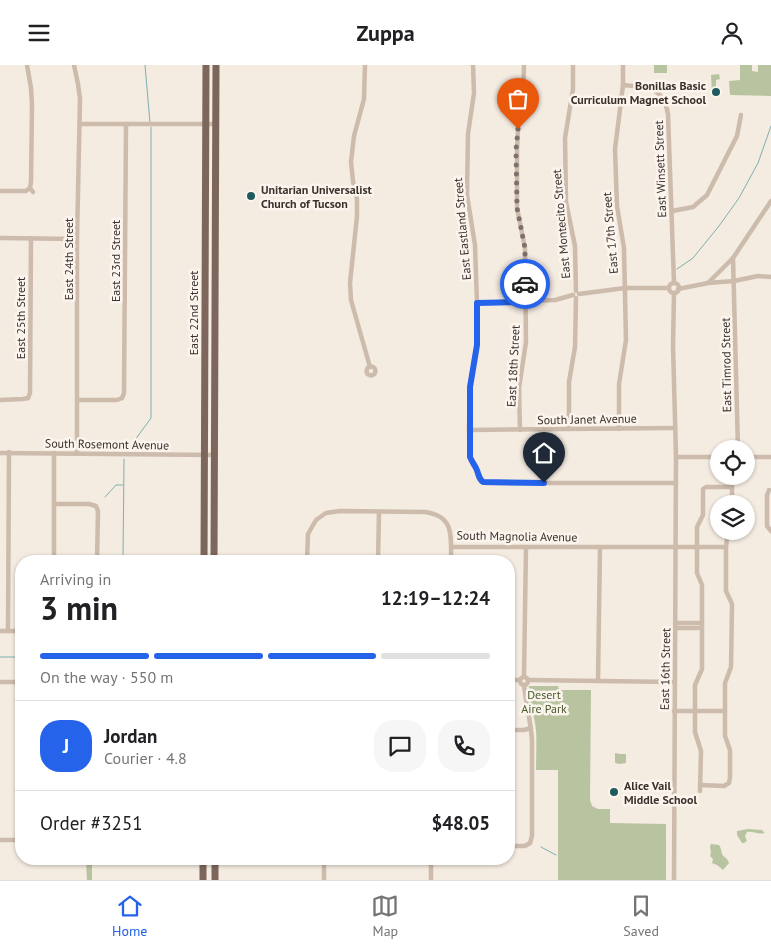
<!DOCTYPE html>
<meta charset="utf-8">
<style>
:root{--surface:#fff;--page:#f6f6f6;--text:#202124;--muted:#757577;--line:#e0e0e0;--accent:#2563eb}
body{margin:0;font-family:"PT Sans",sans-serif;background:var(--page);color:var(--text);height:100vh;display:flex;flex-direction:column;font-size:19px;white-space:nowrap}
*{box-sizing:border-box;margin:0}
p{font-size:16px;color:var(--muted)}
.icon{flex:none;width:28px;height:28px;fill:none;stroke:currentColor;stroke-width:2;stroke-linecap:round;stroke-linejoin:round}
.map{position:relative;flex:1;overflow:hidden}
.details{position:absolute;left:15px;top:490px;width:500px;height:310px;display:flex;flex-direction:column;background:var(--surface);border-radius:20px;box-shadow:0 1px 4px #0004}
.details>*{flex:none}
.buttons{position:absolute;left:710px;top:375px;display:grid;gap:10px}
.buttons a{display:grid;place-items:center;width:45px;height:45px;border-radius:50%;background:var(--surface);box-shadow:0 1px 4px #0004;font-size:25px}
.pin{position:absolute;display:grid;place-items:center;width:42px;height:42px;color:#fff;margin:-51px -21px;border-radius:50% 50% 50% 0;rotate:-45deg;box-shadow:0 0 5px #0007}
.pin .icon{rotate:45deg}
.courier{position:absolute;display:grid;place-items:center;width:50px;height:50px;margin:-25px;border:4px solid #2563eb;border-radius:50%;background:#fff;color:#222;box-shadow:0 1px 6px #0007}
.headline em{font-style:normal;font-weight:700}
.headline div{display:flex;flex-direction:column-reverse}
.headline{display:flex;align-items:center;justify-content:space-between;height:85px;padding:0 25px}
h1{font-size:32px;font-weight:700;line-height:38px}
.bar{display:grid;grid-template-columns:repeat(4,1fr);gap:8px 5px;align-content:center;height:60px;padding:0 25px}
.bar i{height:6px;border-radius:4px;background:var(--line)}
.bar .on{background:var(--accent)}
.bar p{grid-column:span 4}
.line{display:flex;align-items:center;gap:12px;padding:0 25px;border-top:1px solid var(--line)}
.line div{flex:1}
.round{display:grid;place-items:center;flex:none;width:52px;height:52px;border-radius:20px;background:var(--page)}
header{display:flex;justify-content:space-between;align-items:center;height:65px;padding:0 25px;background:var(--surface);font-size:22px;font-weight:700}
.tabs{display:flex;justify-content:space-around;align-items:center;height:70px;border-top:1px solid var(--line);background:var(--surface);font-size:14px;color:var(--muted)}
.tabs a{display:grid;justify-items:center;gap:2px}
.tabs .on{color:var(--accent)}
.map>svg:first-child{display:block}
.green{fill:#b8c4a0}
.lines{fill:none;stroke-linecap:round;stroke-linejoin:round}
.stream{stroke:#7fb0b2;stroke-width:1}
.street{stroke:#cdbbac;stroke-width:4.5}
.primary{stroke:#7d675c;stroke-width:7}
.done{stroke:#7c716b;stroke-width:5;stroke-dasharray:0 9}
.route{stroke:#2563eb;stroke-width:6}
.poi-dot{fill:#1f5a5e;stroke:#fbf5ee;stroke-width:2}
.labels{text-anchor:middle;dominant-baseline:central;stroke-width:5;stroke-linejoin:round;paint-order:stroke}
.poi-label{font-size:12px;font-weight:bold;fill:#3b302b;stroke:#fbf5ee;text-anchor:start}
.street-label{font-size:12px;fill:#3b302b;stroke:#fbf5ee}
.park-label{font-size:12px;fill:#4a5a2e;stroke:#fbf5ee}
</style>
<header><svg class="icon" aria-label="menu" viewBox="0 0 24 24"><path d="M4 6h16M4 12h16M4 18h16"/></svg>Zuppa<svg class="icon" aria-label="person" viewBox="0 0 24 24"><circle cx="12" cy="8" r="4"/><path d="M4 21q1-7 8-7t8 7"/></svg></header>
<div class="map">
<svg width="771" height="815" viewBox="0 0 771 815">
<rect width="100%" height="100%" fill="#f4ebe1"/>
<!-- green -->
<g class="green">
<rect x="654" y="0" width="13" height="8"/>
<polygon points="740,0 752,0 752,6 758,7 758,0 771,0 771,31 730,30 729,16 740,15"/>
<polygon points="719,9 720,14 716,15 716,23 720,23 720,28 712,28 711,10"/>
<path d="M529,621h29l1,4h32l-1,110 2,6 6,3h12v14l56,1v56h-108v-110h-22c0,-14 1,-27 0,-40 -1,-15 -8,-28 -7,-44z"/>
<polygon points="615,688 620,689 626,689 626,698 620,699 615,698"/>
<path d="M748,764l14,1 3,3c-7,2 -12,-2 -18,-1l-2,4 2,5 -3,2h-2l-5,-8v-4z"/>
<path d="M711,779l8,1c2,3 2,5 3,9 2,4 5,3 7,9l-6,7 -6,-5 -5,-2 1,-4 -3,-3 1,-3 -1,-7z"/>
<polygon points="86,796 92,796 92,815 87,815"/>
</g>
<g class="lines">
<!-- stream -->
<g class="stream">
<polyline points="145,0 150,58"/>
<polyline points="677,204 693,193 719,161 739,133 758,98 771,61"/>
<polyline points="127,386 151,353 151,62"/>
<polyline points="105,432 116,420 123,420"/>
<polyline points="123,496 124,394"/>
<polyline points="0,592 21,592"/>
<polyline points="541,782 556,790"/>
</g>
<!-- street -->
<g class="street">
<polyline points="27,0 31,23 32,40 31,117 30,123"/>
<polyline points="74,0 78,19 80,34 77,174 77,388"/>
<polyline points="365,0 364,34 354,71 351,97 353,116 357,134 357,151 350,218 351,235 370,302"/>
<polyline points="473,0 474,28 468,69 467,130 475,180 477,238 477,280 470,322 469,365 470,392 472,397 476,404 479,414 483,417 487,418 676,418"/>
<polyline points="573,0 573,24 565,73 566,137 575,181 576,226"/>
<path d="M623,20c24,2 40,1 45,29l6,169"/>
<polyline points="80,59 216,59"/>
<polyline points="0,126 26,126 30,123 33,127"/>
<polyline points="672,146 693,142 707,130 737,71 741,50"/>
<polyline points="0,173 77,174"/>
<polyline points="708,218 733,193"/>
<circle cx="674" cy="223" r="5"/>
<polyline points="678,224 708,218 734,216 758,211 771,212"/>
<polyline points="579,229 625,223 669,223"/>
<polyline points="477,238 555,235 573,230"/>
<circle cx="371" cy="306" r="4.5"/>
<polyline points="28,333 30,328 31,173"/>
<polyline points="122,333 124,328 126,59"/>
<polyline points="0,335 23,334 28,333"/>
<polyline points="77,335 117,335 122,333"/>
<polyline points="569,364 569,317 575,282 576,233"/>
<polyline points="619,364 619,319 626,275 624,183 617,141 615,84 623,20 623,0"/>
<polyline points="469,365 675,363"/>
<polyline points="520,365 519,323 526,277 525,183 517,143 517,85 518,64 523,30 524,0"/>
<polyline points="738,384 733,193 771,136"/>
<polyline points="0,388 214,390"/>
<polyline points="676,392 719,392"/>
<polyline points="746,392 771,392"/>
<polyline points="732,411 732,439"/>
<polyline points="769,425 767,430 767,461 771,466"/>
<polyline points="54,439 89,439 96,441 98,446 97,496"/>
<polyline points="451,482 726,482"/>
<polyline points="54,496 54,388"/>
<path d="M307,496l1,-27 8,-14 10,-7 14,-2 85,1c30,4 26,25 26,49"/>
<polyline points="378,496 379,447"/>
<polyline points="675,558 702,558"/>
<polyline points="675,563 702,563"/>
<polyline points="0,566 21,566"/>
<polyline points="8,566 9,387"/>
<polyline points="524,611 526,482"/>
<circle cx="524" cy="616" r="4"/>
<polyline points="509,615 520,615"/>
<polyline points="528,615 674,617"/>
<polyline points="598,616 600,482"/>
<polyline points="0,617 21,617"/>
<path d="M524,620c2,19 7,37 8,56v95l-2,7"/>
<polyline points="674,646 725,646"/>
<polyline points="509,665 524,665 531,663"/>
<polyline points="700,720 724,721 729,718 730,712 730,685 725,671 725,618 731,602 732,539 726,526 726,482 727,473 730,466"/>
<polyline points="700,726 701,686 695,667 695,620 702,604 702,520 697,508 697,462 703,450 703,424 706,422 732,422"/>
<polyline points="0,775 21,775"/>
<polyline points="509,781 525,781 530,778"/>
<polyline points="431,794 431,815"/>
<polyline points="324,815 324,794"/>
<polyline points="674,815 676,392 673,280 674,228"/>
</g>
<!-- primary -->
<g class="primary">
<polyline points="204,496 206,0"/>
<polyline points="214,496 216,0"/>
<polyline points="215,794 215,815"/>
<polyline points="203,815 203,794"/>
</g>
</g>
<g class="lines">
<!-- done -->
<polyline class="done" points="518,64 516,85 517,143 525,183 525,219"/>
<!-- route -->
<path class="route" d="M525,219v18l-48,1v42l-7,42v70c2,5 4,7 6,11 3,6 2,10 7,14l61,1"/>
</g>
<!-- markers -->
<g class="poi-dot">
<circle cx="716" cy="27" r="5"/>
<circle cx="251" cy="131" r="5"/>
<circle cx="614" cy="727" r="5"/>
</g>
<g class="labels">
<!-- poi labels -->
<g class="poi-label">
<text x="706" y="20" text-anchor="end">Bonillas Basic<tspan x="706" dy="14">Curriculum Magnet School</tspan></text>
<text x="261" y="124">Unitarian Universalist<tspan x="261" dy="14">Church of Tucson</tspan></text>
<text x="624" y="720">Alice Vail<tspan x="624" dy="14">Middle School</tspan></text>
</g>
<!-- street labels -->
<g class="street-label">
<text transform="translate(660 104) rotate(-92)">East Winsett Street</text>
<text transform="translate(561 159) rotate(-95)">East Montecito Street</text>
<text transform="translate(462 164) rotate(-95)">East Eastland Street</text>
<text transform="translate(610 168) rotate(-95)">East 17th Street</text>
<text transform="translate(68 194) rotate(-90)">East 24th Street</text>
<text transform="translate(115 196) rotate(-90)">East 23rd Street</text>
<text transform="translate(193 248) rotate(-90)">East 22nd Street</text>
<text transform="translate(20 253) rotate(-90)">East 25th Street</text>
<text transform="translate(726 300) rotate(-91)">East Timrod Street</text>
<text transform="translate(513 301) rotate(-87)">East 18th Street</text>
<text transform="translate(587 354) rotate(-1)">South Janet Avenue</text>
<text transform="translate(107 379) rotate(1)">South Rosemont Avenue</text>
<text transform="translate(517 471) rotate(1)">South Magnolia Avenue</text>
<text transform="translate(665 604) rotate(-89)">East 16th Street</text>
</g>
<!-- park labels -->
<g class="park-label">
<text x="544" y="629">Desert<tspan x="544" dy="14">Aire Park</tspan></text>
</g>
</g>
</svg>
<div class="buttons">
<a><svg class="icon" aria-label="locate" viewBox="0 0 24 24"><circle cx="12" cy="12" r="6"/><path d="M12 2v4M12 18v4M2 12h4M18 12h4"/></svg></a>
<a><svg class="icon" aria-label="layers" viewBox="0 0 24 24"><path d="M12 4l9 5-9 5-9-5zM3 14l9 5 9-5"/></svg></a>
</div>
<div class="pin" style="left:518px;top:64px;background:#ea580c"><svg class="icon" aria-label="bag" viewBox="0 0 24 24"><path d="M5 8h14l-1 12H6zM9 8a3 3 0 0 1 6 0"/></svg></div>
<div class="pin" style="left:544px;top:418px;background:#1f2937"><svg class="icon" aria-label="home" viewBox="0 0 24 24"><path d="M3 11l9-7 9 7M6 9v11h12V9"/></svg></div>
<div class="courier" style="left:525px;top:219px"><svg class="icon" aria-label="car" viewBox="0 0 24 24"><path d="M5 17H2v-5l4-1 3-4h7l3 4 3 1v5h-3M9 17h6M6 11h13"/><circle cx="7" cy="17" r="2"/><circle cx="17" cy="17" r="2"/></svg></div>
<section class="details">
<div class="headline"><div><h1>3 min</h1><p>Arriving in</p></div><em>12:19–12:24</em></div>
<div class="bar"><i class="on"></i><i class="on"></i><i class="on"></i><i></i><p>On the way · 550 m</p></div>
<div class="line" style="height:90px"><b class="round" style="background:var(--accent);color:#fff">J</b><div><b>Jordan</b><p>Courier · 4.8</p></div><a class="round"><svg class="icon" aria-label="chat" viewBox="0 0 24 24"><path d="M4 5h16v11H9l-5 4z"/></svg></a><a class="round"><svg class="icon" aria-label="phone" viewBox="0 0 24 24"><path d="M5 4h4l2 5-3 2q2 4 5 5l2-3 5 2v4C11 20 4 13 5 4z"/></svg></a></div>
<div class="line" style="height:65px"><div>Order #3251</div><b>$48.05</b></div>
</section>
</div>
<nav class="tabs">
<a class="on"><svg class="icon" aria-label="home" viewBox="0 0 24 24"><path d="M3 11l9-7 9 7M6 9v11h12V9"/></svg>Home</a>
<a><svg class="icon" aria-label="map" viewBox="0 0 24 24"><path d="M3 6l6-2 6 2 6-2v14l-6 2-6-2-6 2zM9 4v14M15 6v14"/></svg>Map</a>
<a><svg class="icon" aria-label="saved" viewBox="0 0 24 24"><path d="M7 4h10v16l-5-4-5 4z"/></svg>Saved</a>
</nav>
